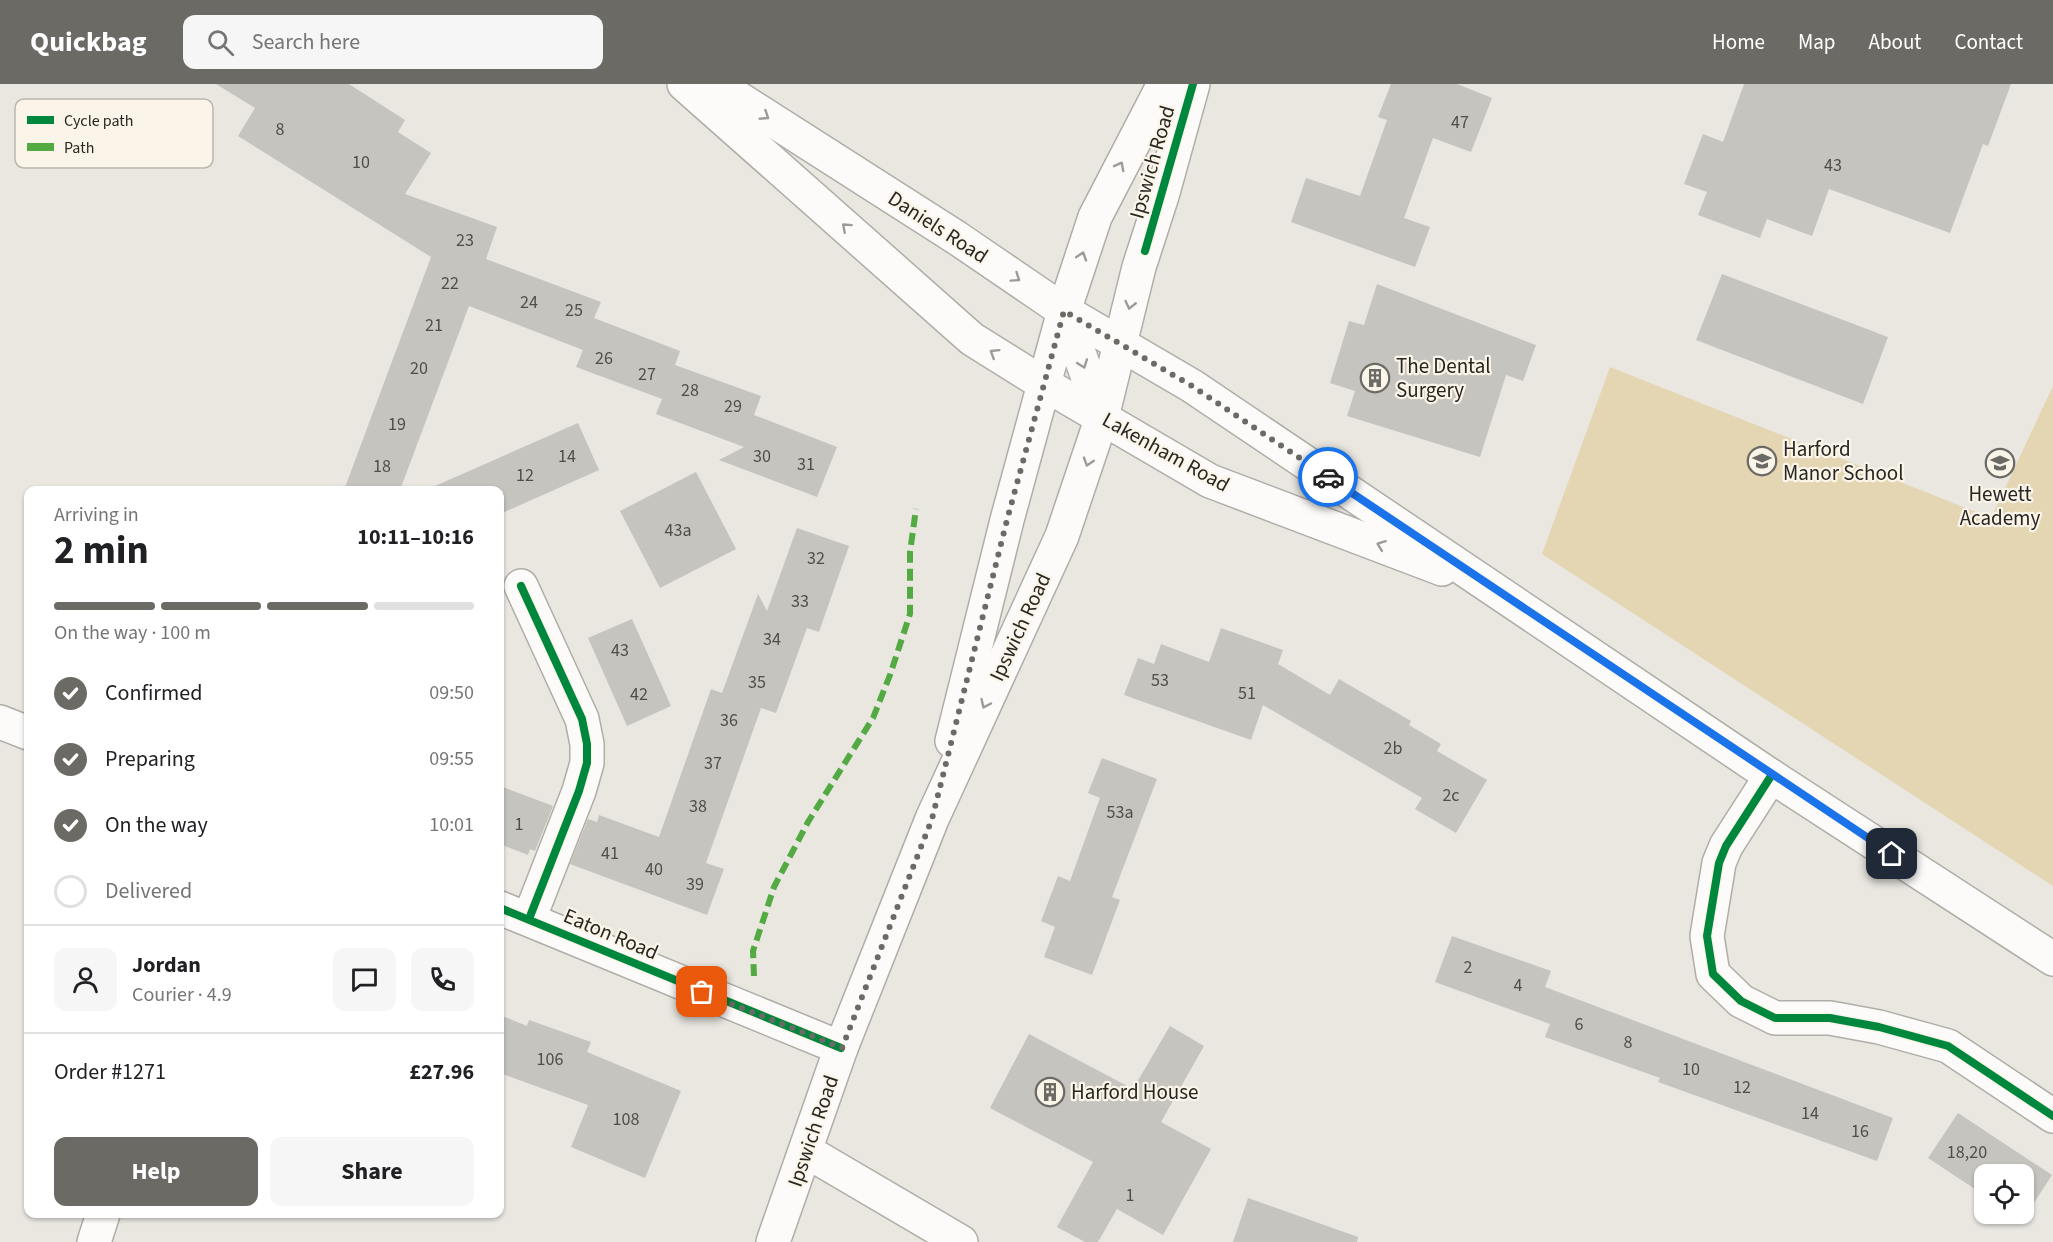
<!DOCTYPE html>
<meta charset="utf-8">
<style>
:root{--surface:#fff;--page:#f6f6f6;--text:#202124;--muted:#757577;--line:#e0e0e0;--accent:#6c6a64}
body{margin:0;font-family:"Source Sans 3",sans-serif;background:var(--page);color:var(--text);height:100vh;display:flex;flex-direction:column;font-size:22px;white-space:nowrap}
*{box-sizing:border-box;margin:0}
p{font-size:20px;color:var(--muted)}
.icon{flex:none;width:33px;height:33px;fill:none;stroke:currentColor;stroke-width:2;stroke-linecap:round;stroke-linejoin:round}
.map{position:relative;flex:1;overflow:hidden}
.drawer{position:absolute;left:24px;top:402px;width:480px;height:732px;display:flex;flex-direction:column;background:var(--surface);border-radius:12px;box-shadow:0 2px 4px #0004}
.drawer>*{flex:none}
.controls{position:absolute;left:1974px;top:1080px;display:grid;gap:12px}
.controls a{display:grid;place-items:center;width:60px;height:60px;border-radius:12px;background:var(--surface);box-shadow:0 2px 4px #0004;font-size:30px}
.pin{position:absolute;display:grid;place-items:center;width:51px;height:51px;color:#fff;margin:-26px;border-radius:12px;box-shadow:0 3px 9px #0006}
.courier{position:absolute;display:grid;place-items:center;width:60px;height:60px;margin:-30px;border:4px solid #1a73e8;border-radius:50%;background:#fff;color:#222;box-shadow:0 2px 8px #0007}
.head em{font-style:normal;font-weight:700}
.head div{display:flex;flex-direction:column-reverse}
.head{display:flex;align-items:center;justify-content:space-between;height:102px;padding:0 30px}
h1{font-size:39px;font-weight:700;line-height:45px}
.bar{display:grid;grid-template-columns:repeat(4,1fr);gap:9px 6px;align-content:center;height:72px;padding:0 30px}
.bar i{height:8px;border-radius:4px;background:var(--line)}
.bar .current{background:var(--accent)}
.bar p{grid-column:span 4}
.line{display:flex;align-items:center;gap:15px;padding:0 30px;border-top:2px solid var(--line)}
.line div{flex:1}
.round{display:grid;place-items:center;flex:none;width:63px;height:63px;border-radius:12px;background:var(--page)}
ol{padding:0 30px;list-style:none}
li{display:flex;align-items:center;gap:18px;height:66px}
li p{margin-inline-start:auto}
li .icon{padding:6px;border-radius:50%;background:var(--accent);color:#fff;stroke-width:4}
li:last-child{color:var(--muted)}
li i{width:33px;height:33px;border:3px solid var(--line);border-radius:50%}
.primary-button{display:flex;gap:12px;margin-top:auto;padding:12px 30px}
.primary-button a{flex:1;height:69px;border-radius:12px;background:var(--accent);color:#fff;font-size:24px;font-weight:700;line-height:69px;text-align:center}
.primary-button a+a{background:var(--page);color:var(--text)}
header{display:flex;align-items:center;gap:36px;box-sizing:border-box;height:84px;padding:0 30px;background:var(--accent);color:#fff}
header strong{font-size:28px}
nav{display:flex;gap:33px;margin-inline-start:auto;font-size:21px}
.search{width:420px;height:54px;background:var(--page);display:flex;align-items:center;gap:15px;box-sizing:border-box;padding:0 21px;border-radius:12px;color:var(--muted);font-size:22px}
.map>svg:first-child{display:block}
.green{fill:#e4d5b3}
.building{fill:#c6c4be}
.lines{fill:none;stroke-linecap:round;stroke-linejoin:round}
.street-casing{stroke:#afada7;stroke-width:36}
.primary-casing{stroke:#afada7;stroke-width:36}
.highway-casing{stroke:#afada7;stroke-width:36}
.street{stroke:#fcfbfa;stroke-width:33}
.primary{stroke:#fcfbfa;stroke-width:33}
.highway{stroke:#fcfbfa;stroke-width:33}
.quiet{stroke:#53aa43;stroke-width:6;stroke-dasharray:12 6;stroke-linecap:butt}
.cycleway-casing{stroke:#fbf5e9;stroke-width:11}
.cycleway{stroke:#00873e;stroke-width:8}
.oneway{stroke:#9d9b99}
.done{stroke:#6c6a64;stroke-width:6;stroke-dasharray:0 10.8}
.route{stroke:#1a73e8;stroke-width:8}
.labels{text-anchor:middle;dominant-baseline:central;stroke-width:4.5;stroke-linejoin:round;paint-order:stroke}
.number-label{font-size:18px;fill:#504e49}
.street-label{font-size:21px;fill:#282622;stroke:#fbf5e9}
.poi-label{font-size:21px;fill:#282622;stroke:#fbf5e9;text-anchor:start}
.key{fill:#fbf5e9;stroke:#bcb7ad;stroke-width:1.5}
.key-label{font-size:16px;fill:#282622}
</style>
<header>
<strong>Quickbag</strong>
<div class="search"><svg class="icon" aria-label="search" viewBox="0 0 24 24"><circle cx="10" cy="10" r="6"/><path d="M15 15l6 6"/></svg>Search here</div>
<nav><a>Home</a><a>Map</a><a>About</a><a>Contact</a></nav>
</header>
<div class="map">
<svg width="2053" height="1158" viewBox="0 0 2053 1158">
<rect width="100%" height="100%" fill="#e9e7e0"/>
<!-- green -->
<polygon class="green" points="1610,283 1991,434 2053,302 2053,802 1542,470"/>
<!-- building -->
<g class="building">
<polygon points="216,0 349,0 405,36 398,48 431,69 405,110 497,143 486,175 601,218 594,234 680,267 675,281 761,312 754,331 837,363 817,413 719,376 744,363 656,330 662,315 576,283 583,266 469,222 400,406 344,406 431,173 238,52 255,24"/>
<polygon points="1391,0 1457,0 1492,14 1471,68 1433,54 1404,134 1430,143 1415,183 1291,138 1306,94 1360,112 1387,36 1378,33"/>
<polygon points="1744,0 2011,0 1988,62 1983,60 1950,149 1829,105 1812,152 1767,135 1760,154 1698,131 1707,108 1684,100 1703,50 1723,58"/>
<polygon points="1722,190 1888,253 1863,320 1696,256"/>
<polygon points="1377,200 1536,261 1523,297 1506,291 1480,373 1347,332 1355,307 1330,299 1349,237 1364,241"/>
<polygon points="578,339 599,386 500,430 500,406 426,406"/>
<polygon points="696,388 736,465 660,504 620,427"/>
<polygon points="797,444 849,462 819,548 807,544 776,629 761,624 706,779 724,785 707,831 570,780 588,735 597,738 599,731 659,753 711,605 722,609 758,510 767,527"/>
<polygon points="632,535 671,622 627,642 588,554"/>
<polygon points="1221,544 1283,566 1278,580 1330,611 1339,595 1411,637 1409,641 1441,660 1437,667 1487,696 1456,749 1415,725 1422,714 1263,621 1251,656 1124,611 1138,574 1154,580 1161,560 1209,578"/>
<polygon points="1102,674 1157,695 1112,813 1120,816 1092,891 1044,873 1055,843 1041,837 1058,792 1070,797 1100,714 1088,709"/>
<polygon points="500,702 553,722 535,767 530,765 528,771 500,760"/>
<polygon points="1452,852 1551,887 1545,903 1893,1034 1877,1077 1658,998 1660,994 1545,953 1550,940 1435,898"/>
<polygon points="500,931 527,942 529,936 591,958 587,968 681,1007 645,1094 571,1063 588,1021 500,989"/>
<polygon points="1170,942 1204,962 1161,1038 1211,1065 1163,1151 1117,1125 1098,1158 1085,1158 1057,1143 1093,1078 990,1024 1029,950 1133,1005"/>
<polygon points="1958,1029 2052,1091 2023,1136 2013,1130 2024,1130 2024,1090 1984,1090 1984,1111 1928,1074"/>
<polygon points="1248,1114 1358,1153 1357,1158 1233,1158"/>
</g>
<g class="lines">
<!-- street casing -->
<g class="street-casing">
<g id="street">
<polyline points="521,502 582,635 587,660 587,679 579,707 529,835"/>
<polyline points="0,638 28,649"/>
<polyline points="1771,692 1726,762 1719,779 1707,852 1713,890 1741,917 1775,934 1830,934 1879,943 1948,962 2053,1032"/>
<polyline points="500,824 841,964"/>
<polyline points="806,1067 961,1158"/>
<polyline points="94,1158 103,1130"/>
</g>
</g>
<!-- primary casing -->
<g class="primary-casing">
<g id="primary">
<polyline points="1064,227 1095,133 1164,0"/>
<polyline points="1102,333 1139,183 1162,112 1193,0"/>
</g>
</g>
<!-- highway casing -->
<g class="highway-casing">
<g id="highway">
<polyline points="684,0 972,255 1044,300 1210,397 1442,485"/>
<polyline points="716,0 957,154 1064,227 1192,302 1771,692 2053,875"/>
<polyline points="1064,227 1102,333"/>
<polyline points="952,657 1007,436 1064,227"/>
<polyline points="773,1158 841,964 932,735 1062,452 1102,333"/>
</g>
</g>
<!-- street -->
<use href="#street" class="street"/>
<!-- primary -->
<use href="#primary" class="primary"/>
<!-- highway -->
<use href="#highway" class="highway"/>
<!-- quiet -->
<polyline class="quiet" points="754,892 753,867 774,803 808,738 873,634 890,591 910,530 910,468 916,425"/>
<!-- cycleway casing -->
<g class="cycleway-casing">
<g id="cycleway">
<polyline points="1145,167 1193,0"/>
<polyline points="521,502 582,635 587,660 587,679 579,707 529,835"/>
<polyline points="1771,692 1726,762 1719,779 1707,852 1713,890 1741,917 1775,934 1830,934 1879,943 1948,962 2053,1032"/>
<polyline points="500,824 841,964"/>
</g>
</g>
<!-- cycleway -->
<use href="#cycleway" class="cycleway"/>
</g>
<!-- one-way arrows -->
<defs><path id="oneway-chevron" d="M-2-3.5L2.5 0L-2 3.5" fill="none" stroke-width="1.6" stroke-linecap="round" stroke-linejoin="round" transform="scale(1.5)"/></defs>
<g class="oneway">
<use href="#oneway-chevron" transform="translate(765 32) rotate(33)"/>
<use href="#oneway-chevron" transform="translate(1120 82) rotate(-62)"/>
<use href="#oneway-chevron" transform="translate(846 143) rotate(-138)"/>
<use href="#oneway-chevron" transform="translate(1082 172) rotate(-72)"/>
<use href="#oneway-chevron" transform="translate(1016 194) rotate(34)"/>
<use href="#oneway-chevron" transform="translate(1130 221) rotate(103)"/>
<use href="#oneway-chevron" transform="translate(994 269) rotate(-148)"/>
<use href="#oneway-chevron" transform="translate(1083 280) rotate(70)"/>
<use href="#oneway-chevron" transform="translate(1088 378) rotate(108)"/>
<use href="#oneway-chevron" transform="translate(1381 461) rotate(-159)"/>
<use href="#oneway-chevron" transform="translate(985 620) rotate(115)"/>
</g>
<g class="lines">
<!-- done -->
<polyline class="done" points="702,908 842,964 932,735 1007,436 1064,227 1192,302 1328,393"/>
<!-- route -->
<polyline class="route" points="1328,393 1892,770"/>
</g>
<!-- icons -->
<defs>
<g id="building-ring" transform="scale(1.5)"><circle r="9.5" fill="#fbf5e9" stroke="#6c6a64" stroke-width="1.5"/><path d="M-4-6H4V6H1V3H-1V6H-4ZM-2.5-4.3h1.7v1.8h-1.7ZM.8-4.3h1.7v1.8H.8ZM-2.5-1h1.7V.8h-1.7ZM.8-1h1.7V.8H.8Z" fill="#6c6a64"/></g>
<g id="school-ring" transform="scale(1.5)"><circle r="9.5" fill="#fbf5e9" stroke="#6c6a64" stroke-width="1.5"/><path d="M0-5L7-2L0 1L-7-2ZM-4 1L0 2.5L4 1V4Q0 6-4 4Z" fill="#6c6a64"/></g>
</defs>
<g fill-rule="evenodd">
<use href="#building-ring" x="1375" y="294"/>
<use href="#school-ring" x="1762" y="377"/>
<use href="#school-ring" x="2000" y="379"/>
<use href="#building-ring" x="1050" y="1008"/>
</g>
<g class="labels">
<!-- number labels -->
<g class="number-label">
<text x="1460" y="38">47</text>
<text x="280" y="45">8</text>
<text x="361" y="78">10</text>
<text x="1833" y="81">43</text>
<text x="465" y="156">23</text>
<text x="450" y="199">22</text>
<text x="529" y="218">24</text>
<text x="574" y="226">25</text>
<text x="434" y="241">21</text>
<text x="604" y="274">26</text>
<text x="419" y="284">20</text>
<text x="647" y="290">27</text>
<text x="690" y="306">28</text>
<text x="733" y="322">29</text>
<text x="397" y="340">19</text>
<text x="567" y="372">14</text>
<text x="762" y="372">30</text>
<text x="806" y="380">31</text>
<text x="382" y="382">18</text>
<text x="525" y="391">12</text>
<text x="678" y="446">43a</text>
<text x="816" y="474">32</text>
<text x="800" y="517">33</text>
<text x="772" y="555">34</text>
<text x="620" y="566">43</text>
<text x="1160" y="596">53</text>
<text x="757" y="598">35</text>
<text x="1247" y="609">51</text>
<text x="639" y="610">42</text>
<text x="729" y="636">36</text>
<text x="1393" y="664">2b</text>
<text x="713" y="679">37</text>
<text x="1451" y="711">2c</text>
<text x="698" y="722">38</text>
<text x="1120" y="728">53a</text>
<text x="519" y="740">1</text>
<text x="610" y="769">41</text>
<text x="654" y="785">40</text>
<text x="695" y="800">39</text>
<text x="1468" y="883">2</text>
<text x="1518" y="901">4</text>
<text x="1579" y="940">6</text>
<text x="1628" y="958">8</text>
<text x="550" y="975">106</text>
<text x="1691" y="985">10</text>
<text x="1742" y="1003">12</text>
<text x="1810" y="1029">14</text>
<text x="626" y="1035">108</text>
<text x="1860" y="1047">16</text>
<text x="1967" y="1068">18,20</text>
<text x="1130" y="1111">1</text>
</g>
<!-- street labels -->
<g class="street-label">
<text transform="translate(1152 78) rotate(-74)">Ipswich Road</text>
<text transform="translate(938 143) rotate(33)">Daniels Road</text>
<text transform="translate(1166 368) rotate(29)">Lakenham Road</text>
<text transform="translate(1020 543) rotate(-65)">Ipswich Road</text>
<text transform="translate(611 850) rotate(23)">Eaton Road</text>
<text transform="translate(813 1047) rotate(-71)">Ipswich Road</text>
</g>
<!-- poi labels -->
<g class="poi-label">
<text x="1396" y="282">The Dental<tspan x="1396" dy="24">Surgery</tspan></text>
<text x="1783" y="365">Harford<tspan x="1783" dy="24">Manor School</tspan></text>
<text x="2000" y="410" text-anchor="middle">Hewett<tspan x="2000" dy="24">Academy</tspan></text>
<text x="1071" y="1008">Harford House</text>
</g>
</g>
<!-- legend -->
<rect x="15" y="15" width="198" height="69" rx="9" class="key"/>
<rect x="27" y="32" width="27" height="8" fill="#00873e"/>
<rect x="27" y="59" width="27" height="8" fill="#53aa43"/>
<g class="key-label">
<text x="64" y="42">Cycle path</text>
<text x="64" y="69">Path</text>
</g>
</svg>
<div class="controls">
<a><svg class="icon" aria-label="locate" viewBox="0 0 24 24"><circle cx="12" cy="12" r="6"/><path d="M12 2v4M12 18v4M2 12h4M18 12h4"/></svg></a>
</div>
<div class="pin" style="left:702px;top:908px;background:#ea580c"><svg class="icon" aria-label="bag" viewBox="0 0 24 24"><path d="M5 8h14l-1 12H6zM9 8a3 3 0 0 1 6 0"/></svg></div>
<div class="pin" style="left:1892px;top:770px;background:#1f2937"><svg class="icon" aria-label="home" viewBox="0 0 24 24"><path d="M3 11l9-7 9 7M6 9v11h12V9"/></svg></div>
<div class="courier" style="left:1328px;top:393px"><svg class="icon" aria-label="car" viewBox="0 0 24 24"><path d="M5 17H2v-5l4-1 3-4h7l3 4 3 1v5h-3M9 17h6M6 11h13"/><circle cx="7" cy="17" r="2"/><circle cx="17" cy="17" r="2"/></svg></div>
<section class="drawer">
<div class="head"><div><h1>2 min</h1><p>Arriving in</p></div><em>10:11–10:16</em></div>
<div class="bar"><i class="current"></i><i class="current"></i><i class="current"></i><i></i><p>On the way · 100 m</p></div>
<ol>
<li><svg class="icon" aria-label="check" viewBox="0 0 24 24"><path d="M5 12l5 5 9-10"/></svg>Confirmed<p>09:50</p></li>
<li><svg class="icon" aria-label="check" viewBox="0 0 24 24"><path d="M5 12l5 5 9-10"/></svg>Preparing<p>09:55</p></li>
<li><svg class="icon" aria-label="check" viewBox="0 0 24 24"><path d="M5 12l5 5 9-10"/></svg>On the way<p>10:01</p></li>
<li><i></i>Delivered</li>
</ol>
<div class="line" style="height:108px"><a class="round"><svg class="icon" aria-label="person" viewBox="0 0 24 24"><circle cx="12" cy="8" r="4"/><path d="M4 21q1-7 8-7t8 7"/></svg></a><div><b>Jordan</b><p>Courier · 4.9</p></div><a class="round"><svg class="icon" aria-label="chat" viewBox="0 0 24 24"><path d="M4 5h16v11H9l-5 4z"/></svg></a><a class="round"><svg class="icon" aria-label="phone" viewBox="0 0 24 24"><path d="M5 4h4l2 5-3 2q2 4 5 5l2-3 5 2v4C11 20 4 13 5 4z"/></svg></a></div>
<div class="line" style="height:78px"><div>Order #1271</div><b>£27.96</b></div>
<div class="primary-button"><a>Help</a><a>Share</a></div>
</section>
</div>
